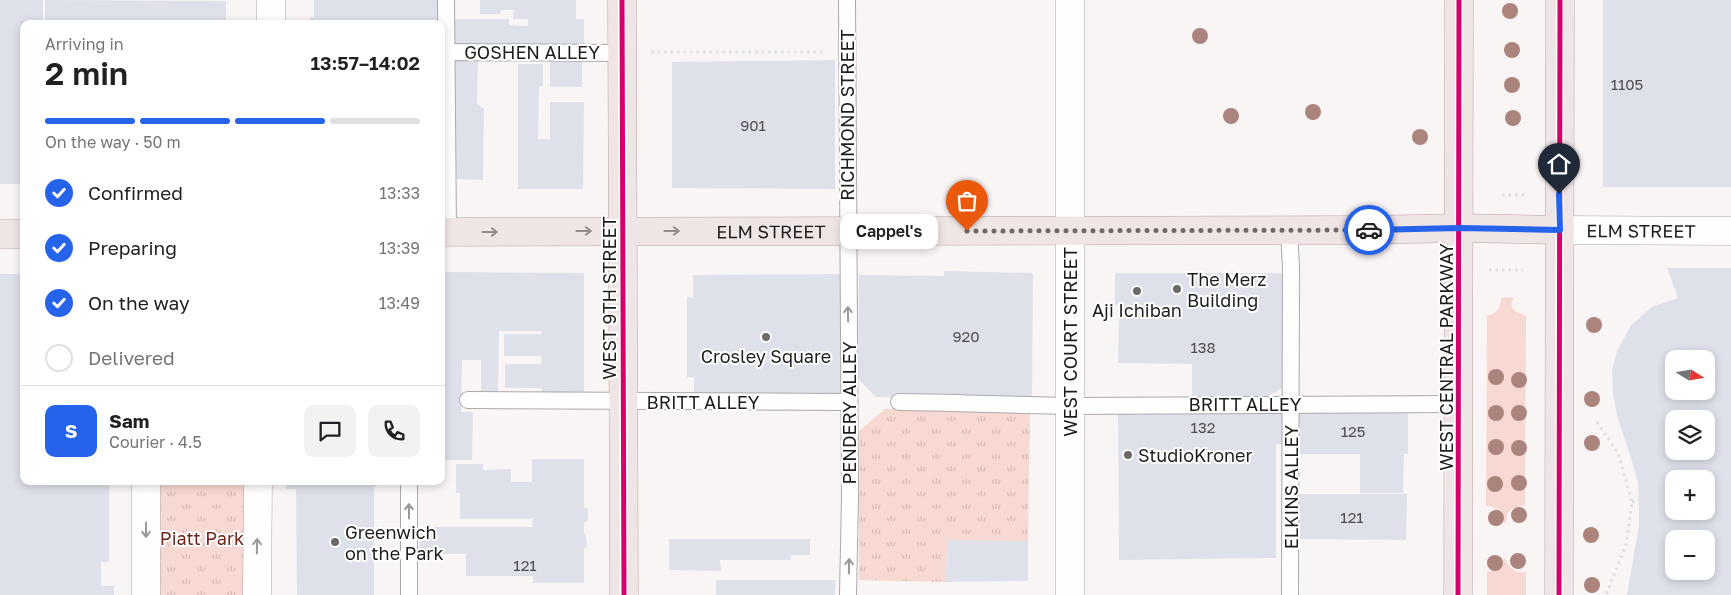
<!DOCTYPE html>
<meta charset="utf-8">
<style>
:root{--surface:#fff;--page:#f2f2f2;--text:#202124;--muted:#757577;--line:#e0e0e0;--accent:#2563eb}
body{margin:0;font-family:"Golos Text",sans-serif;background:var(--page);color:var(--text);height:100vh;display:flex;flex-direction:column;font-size:19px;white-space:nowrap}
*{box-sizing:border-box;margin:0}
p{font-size:16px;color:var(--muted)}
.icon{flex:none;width:28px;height:28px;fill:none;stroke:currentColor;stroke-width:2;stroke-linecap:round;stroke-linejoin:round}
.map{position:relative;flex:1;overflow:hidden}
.side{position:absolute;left:20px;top:20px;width:425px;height:465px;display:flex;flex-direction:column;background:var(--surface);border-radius:10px;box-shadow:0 2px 8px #0003}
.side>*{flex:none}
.needle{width:32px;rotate:101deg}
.fabs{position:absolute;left:1665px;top:350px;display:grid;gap:10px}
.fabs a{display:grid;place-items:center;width:50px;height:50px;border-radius:10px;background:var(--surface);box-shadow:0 2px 8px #0003;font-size:25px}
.pin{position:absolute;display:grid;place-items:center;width:42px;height:42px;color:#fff;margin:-51px -21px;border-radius:50% 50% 50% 0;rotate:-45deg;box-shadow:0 0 5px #0007}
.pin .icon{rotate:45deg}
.courier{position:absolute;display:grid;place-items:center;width:50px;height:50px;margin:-25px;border:4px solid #2563eb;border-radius:50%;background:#fff;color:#222;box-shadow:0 1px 6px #0007}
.bubble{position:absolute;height:35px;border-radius:10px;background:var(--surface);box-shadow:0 2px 8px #0003;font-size:16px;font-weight:600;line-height:35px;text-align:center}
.summary em{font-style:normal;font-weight:600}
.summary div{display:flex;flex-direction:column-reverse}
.summary{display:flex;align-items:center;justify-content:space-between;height:85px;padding:0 25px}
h1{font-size:32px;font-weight:600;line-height:38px}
.bar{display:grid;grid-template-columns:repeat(4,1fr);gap:8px 5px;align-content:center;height:60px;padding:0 25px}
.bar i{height:6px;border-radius:4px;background:var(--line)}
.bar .active{background:var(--accent)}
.bar p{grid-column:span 4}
.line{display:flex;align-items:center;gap:12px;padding:0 25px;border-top:1px solid var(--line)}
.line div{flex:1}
.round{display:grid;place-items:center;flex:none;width:52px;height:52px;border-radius:10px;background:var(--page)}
ol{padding:0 25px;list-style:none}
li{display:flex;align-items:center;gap:15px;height:55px}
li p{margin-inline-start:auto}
li .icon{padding:5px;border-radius:50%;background:var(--accent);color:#fff;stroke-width:4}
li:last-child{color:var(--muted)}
li i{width:28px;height:28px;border:2px solid var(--line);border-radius:50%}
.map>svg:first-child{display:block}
.grass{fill:#f8d8d2}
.park{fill:url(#park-tufts)}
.building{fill:#dee1ea;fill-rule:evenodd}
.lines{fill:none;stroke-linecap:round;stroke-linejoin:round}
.service-casing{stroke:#aca9a9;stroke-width:18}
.minor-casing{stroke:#aca9a9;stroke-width:29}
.tertiary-casing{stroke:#aca9a9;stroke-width:29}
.primary-casing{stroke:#b8a5a2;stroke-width:29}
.path{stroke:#e0dfdf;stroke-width:3;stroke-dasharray:2.5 4;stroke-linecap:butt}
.service{stroke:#fefefe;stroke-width:16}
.minor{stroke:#fefefe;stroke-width:28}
.tertiary{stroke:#fefefe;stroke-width:28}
.primary{stroke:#efe5e4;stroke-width:28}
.cycleway-casing{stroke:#fff;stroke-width:8}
.cycleway{stroke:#d6006c;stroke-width:5}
.tree{fill:#ac847e}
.oneway{stroke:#918b8a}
.oneway2{stroke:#9a9998}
.done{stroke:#6c6968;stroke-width:5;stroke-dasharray:0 9}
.route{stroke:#2563eb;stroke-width:6}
.poi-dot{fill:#6c6968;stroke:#fff;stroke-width:2}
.labels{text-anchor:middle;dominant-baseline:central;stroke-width:4;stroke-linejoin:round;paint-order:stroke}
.number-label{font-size:15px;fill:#4f4e50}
.street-label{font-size:18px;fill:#1f1d1c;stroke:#fff}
.poi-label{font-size:18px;fill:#1f1d1c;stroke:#fff;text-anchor:start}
.park-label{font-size:18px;fill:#6d271d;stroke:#fff}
</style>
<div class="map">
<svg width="1731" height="595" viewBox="0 0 1731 595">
<defs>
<pattern id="park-tufts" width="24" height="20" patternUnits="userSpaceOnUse" patternTransform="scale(1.25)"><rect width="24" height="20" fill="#f8d8d2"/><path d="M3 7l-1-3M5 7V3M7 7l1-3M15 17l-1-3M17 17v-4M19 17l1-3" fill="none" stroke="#d4b9b4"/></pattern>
</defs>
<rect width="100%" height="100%" fill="#faf5f5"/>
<!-- grass -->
<g class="grass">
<path d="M1514,297c-7,12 2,14 12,19l-1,189 -11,3 -6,4 -2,10 -2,1c-4,-9 -7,-17 -18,-17l1,-191c10,0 14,-8 14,-17z"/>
<path d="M1504,557c5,10 10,17 22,15v23h-39v-23c11,-2 15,-4 17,-15z"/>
</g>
<!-- park -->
<g class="park">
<polygon points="885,409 1030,411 1028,541 947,541 946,582 859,580 859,431"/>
<polygon points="146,481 258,481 257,595 146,595"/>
</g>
<!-- building -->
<g class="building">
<polygon points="0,0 43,0 43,24 24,24 24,184 0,184"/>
<polygon points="45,0 226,1 226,24 45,24"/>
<polygon points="314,0 441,0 441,24 310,24 310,17 314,17"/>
<polygon points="480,0 576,0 576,19 584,19 584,46 455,46 455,19 509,19 509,25 528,26 528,19 513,19 514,10 500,10 501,14 480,14"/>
<rect x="1603" y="0" width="128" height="187"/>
<polygon points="454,58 478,58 477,103 484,109 483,180 453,179"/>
<rect x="550" y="59" width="32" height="28"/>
<polygon points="835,60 835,189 672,188 672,62"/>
<polygon points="518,64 543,64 543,86 539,86 538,139 550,139 550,102 584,102 583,189 518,189"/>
<path d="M1667,268h64v327h-104l12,-70v-24l-1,-18 -7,-25 -14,-42 -4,-23 -1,-23 5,-19 14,-26 21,-18 26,-9zM1674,359h32v32h-32zM1674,419h32v32h-32zM1674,479h32v32h-32zM1674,539h32v32h-32z"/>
<polygon points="944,271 1033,273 1032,399 876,397 858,379 859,275 944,276"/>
<polygon points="441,272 584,273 584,394 541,394 542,388 505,388 505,364 541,364 541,356 504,356 504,334 542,334 541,331 499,331 498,394 481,394 481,360 462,360 461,412 473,412 472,460 441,460"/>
<polygon points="1115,273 1287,273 1287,385 1265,398 1192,398 1192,364 1118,363 1119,304 1115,305"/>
<polygon points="0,274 24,274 24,481 109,481 109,562 101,562 101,586 114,586 114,595 0,595"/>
<polygon points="844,274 845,396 694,397 694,377 687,377 687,297 693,297 693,275"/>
<polygon points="1297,408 1408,408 1408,454 1404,454 1403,493 1360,493 1360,454 1298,454"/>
<polygon points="1288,409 1288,444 1276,444 1276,558 1119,560 1118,410"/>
<polygon points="532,459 584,459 584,507 588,510 588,520 584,523 584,533 586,536 587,547 584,549 584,583 533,583 533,576 466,576 466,554 419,554 420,527 532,527 533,519 460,519 460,493 456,493 456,464 483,464 483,470 511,469 511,482 532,482"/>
<polygon points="286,481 376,481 376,487 374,487 374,595 297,595 296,489 286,489"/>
<polygon points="1298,494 1407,494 1406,540 1297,539"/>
<polygon points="669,539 810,539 810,555 791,555 791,560 720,560 721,571 669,570"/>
<polygon points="947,540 1028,541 1028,581 946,582"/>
<rect x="716" y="580" width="119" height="15"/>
</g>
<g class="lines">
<!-- service casing -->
<g class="service-casing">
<g id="service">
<polyline points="446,0 448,232"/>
<polyline points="847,0 850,497 848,595"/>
<polyline points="441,52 623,53"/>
<polyline points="1289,230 1291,268 1290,595"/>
<polyline points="468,400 849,402"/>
<polyline points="899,402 960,403"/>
<polyline points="949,403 1070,406 1459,404"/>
<polyline points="409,481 409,595"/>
</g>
</g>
<!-- minor casing -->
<g class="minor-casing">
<g id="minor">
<polyline points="146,481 146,595"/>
<polyline points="257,595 258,481"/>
</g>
</g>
<!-- tertiary casing -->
<g class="tertiary-casing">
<g id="tertiary">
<polyline points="271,0 271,24"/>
<polyline points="1070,0 1070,595"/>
<path id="s1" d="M1560,230l171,1"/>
</g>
</g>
<!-- primary casing -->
<g class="primary-casing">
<g id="primary">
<polyline points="622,0 624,595"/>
<path id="s2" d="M441,232l924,-2 95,-2 100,2"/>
<polyline points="0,234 24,234"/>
<polyline points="1458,595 1459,0"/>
<polyline points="1559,595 1560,0"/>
</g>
</g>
<!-- path -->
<g class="path">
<polyline points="651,52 825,52"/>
<polyline points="1502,195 1524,195"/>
<polyline points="1489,270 1523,270"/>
<polyline points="1597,422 1618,453 1632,502 1626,545 1606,595"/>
<polyline points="1632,502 1639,501"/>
<polyline points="194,539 229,539"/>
</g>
<!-- service -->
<use href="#service" class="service"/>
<!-- minor -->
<use href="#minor" class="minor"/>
<!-- tertiary -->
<use href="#tertiary" class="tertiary"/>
<!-- primary -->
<use href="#primary" class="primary"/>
<!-- cycleway casing -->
<g class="cycleway-casing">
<g id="cycleway">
<polyline points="622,0 624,595"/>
<polyline points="1458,595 1459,0"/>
<polyline points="1559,595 1560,0"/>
</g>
</g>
<!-- cycleway -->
<use href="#cycleway" class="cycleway"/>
</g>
<!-- trees -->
<g class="tree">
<circle cx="1510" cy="11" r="8"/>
<circle cx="1200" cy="36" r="8"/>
<circle cx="1512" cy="50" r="8"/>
<circle cx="1512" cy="85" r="8"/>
<circle cx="1313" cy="112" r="8"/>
<circle cx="1231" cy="116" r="8"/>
<circle cx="1513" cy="118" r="8"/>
<circle cx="1420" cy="137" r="8"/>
<circle cx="1594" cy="325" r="8"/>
<circle cx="1496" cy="377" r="8"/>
<circle cx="1519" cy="380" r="8"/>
<circle cx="1592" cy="399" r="8"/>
<circle cx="1496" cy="413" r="8"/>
<circle cx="1519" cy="413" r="8"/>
<circle cx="1592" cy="443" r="8"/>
<circle cx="1496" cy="447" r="8"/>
<circle cx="1519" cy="448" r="8"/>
<circle cx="1519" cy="483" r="8"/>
<circle cx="1495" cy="484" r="8"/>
<circle cx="1519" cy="515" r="8"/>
<circle cx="1496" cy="518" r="8"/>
<circle cx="1591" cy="535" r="8"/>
<circle cx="1518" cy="561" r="8"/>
<circle cx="1495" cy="563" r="8"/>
<circle cx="1592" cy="585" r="8"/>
</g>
<!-- one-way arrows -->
<defs><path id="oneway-shaft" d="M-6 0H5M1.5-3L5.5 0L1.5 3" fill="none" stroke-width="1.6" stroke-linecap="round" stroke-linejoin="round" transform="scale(1.25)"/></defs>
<g class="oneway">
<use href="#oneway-shaft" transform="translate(584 231)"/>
<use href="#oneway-shaft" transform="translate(672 231)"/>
<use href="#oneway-shaft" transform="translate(490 232)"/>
</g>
<g class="oneway2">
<use href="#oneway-shaft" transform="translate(848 314) rotate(-91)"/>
<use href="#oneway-shaft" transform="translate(409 511) rotate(-90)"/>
<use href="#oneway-shaft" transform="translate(146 530) rotate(90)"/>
<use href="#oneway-shaft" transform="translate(257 546) rotate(-89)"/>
<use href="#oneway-shaft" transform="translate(849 566) rotate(-89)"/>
</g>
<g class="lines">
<!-- done -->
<polyline class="done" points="967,231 1369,230"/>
<!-- route -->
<polyline class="route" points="1369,230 1460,228 1560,230 1559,194"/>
</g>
<!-- markers -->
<g class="poi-dot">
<circle cx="1177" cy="289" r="5"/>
<circle cx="1137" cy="291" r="5"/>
<circle cx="766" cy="337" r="5"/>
<circle cx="1128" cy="455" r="5"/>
<circle cx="335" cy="542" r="5"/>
</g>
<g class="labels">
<!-- number labels -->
<g class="number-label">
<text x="1627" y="84">1105</text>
<text x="753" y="125">901</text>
<text x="966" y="336">920</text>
<text x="1203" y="347">138</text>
<text x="1203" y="427">132</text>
<text x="1353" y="431">125</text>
<text x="1352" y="517">121</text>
<text x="525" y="565">121</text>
</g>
<!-- street labels -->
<g class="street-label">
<text x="532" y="52">GOSHEN ALLEY</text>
<text transform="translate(847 115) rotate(-90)">RICHMOND STREET</text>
<text stroke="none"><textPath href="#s2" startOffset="330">ELM STREET</textPath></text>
<text stroke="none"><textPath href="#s1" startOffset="81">ELM STREET</textPath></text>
<text transform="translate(609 298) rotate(-90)">WEST 9TH STREET</text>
<text transform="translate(1070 342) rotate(-90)">WEST COURT STREET</text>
<text transform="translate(1446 357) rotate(-90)">WEST CENTRAL PARKWAY</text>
<text x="703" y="402">BRITT ALLEY</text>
<text x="1245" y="404">BRITT ALLEY</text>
<text transform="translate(849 413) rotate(-90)">PENDERY ALLEY</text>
<text transform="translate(1291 487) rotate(-90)">ELKINS ALLEY</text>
</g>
<!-- poi labels -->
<g class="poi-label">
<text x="1187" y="279">The Merz<tspan x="1187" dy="21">Building</tspan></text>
<text x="1137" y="310" text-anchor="middle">Aji Ichiban</text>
<text x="766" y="356" text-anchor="middle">Crosley Square</text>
<text x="1138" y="455">StudioKroner</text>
<text x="345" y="532">Greenwich<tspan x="345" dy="21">on the Park</tspan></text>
</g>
<!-- park labels -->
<g class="park-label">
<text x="202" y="538">Piatt Park</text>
</g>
</g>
</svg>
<div class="fabs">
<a><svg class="needle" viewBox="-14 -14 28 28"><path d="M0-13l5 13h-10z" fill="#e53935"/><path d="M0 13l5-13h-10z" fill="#757577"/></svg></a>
<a><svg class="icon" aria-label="layers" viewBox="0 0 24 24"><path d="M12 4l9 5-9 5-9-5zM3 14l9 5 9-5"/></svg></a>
<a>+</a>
<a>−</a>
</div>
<div class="pin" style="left:967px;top:231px;background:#ea580c"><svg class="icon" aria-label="bag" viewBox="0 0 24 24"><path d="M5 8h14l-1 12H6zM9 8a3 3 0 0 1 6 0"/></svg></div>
<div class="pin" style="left:1559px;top:194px;background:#1f2937"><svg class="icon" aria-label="home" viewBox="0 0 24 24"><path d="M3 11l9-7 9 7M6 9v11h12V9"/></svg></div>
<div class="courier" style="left:1369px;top:230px"><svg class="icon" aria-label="car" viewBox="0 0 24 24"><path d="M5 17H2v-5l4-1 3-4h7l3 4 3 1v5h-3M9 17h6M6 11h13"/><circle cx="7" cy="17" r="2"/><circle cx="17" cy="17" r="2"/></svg></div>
<div class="bubble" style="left:840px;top:214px;width:98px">Cappel's</div>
<section class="side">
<div class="summary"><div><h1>2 min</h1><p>Arriving in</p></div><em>13:57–14:02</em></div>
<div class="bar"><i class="active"></i><i class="active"></i><i class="active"></i><i></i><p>On the way · 50 m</p></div>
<ol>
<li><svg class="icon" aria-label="check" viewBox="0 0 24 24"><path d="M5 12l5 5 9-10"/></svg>Confirmed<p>13:33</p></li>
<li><svg class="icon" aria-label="check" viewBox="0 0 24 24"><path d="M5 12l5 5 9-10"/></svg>Preparing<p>13:39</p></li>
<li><svg class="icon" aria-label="check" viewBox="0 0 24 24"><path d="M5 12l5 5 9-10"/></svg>On the way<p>13:49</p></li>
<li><i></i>Delivered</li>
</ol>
<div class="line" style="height:90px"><b class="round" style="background:var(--accent);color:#fff">S</b><div><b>Sam</b><p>Courier · 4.5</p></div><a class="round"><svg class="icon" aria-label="chat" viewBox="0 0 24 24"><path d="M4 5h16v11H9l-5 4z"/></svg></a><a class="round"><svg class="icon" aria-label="phone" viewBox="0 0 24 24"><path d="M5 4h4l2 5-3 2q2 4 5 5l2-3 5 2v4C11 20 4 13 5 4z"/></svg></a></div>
</section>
</div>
